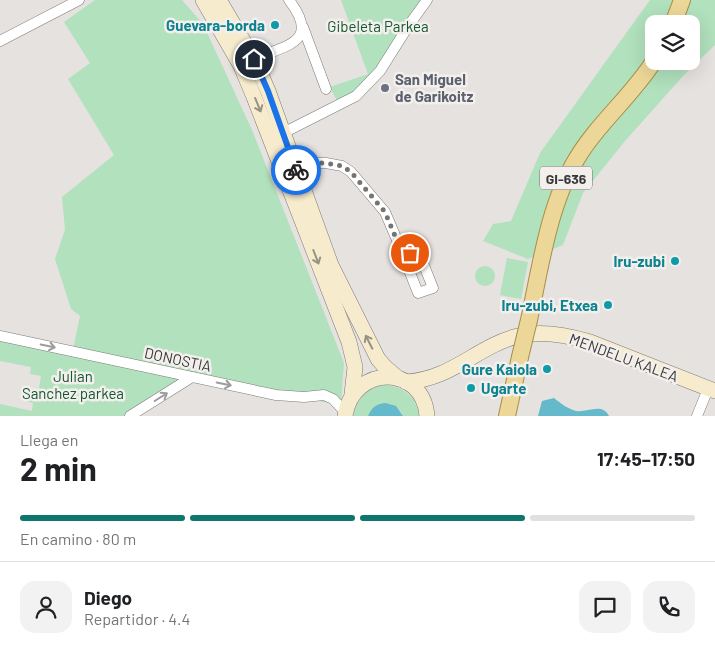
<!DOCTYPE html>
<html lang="es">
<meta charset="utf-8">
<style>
:root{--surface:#fff;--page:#f2f2f2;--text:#202124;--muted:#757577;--line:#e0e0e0;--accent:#0f766e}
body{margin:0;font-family:Barlow,sans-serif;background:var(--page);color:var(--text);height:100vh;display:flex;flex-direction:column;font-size:19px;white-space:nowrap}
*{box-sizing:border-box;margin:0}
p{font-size:16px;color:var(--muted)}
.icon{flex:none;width:28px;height:28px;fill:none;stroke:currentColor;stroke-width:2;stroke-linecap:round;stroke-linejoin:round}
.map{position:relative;height:416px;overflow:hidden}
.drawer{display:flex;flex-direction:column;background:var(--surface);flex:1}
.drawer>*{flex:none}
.tools{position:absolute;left:645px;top:15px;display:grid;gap:10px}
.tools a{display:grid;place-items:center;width:55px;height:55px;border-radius:10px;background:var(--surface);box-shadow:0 5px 20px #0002;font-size:25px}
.pin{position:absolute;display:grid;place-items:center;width:42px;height:42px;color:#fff;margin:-21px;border:2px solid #fff;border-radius:50%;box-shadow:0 1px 5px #0007}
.courier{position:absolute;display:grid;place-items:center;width:50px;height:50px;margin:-25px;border:4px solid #1a73e8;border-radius:50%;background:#fff;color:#222;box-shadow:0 1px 6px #0007}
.overview em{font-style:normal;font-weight:700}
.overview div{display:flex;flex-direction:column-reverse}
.overview{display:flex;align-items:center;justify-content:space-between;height:85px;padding:0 20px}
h1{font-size:32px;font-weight:700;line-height:38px}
.bar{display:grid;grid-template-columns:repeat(4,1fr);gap:8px 5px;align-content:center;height:60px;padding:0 20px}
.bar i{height:6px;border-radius:4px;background:var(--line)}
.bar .current{background:var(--accent)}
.bar p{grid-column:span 4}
.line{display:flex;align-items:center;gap:12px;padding:0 20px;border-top:1px solid var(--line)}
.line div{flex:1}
.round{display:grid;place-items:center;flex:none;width:52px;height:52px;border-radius:15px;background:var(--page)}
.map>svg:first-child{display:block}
.green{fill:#b1e1bd;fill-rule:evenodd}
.water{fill:#64b9ca}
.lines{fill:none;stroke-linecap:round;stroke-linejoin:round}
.street-casing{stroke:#7d7a78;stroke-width:11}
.secondary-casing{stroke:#7d7a78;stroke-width:16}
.primary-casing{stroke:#a68e4a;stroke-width:18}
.street{stroke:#fff;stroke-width:10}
.secondary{stroke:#f6ebcc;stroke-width:15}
.primary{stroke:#edd798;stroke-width:16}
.primary-bridge-casing{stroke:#a68e4a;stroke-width:18;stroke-linecap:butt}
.primary-bridge{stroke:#edd798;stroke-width:16}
.oneway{stroke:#989282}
.oneway2{stroke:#9c9c9b}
.done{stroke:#757472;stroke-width:5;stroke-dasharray:0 9}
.route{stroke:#1a73e8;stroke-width:6}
.culture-dot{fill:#0f9aa8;stroke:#f2efed;stroke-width:2}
.worship-dot{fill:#6b7280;stroke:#f2efed;stroke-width:2}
.labels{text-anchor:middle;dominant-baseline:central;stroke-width:5;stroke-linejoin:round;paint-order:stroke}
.shield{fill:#f2efed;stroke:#706f6e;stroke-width:1}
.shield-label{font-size:14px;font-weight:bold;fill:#393837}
.culture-label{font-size:15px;font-weight:bold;fill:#0d838f;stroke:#f2efed;text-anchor:end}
.park-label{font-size:15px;fill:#15572f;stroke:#f2efed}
.worship-label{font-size:15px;font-weight:bold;fill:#5b616d;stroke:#f2efed;text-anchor:start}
.street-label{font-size:15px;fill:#393837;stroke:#f2efed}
</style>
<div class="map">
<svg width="715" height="416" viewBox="0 0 715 416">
<rect width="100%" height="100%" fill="#e5e2e0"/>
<!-- green -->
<g class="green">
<polygon points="95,0 182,0 203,24 252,130 344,363 341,403 323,402 73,349 80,316 71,309 55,259 65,230 62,197 114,155 68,79 90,63 64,22"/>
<polygon points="341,0 427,0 380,71 339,105 330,87 368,74"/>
<path d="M650,0h65v45l-32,31 -58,65 -42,52 -20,52 -35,14 -45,-18 10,-17 18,-3 29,-68zM654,24h37v37h-37z"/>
<polygon points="507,258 528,262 521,299 500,295"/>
<circle cx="485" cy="276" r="10"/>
<polygon points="0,336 192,377 130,416 0,416 0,404 32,411 33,403 25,401 26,392 38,394 41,376 30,374 31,367 0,361"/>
<path d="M385,385c18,1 32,12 34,31h-16c-8,-16 -28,-18 -35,0h-15c5,-17 13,-29 32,-31z"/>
</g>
<!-- water -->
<g class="water">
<path d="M554,398c6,5 14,11 22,13 11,2 26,-9 33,5h-71l4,-15z"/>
<path d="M386,403l10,3 7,10h-35c3,-8 9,-13 18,-13z"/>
</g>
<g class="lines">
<!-- street casing -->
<g class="street-casing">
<g id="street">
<polyline points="303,27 326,89"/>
<polyline points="0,41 79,0"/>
<path d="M254,59c33,-14 67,-17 35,-59"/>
<polyline points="283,133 356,96 380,71 409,25 427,0"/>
<polyline points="296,170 315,163 326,163 342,166 351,172 385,212 400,247"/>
<polygon points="400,247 410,253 419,253 433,288 418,293"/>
<polyline points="0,336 276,395 304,397 324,395 333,399 345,412"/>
<polyline points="130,416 192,377"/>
<polyline points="697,416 708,389"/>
</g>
</g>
<!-- secondary casing -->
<g class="secondary-casing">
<g id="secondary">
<polyline points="203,0 241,66 254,97 349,342 355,367 352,394"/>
<polyline points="219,0 254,59 268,91 331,265 378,359 385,367 399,379"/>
<path d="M406,382c47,-3 71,-36 112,-46 24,-6 49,-1 72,6l125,49"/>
<path d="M345,416c8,-52 78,-52 82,0"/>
</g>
</g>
<!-- primary casing -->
<g class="primary-casing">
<g id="primary">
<polyline points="673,24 682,0"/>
<path d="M529,320c11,-51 20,-116 47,-160 21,-36 55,-63 78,-99"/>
<polyline points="507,416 520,357"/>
</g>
</g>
<!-- street -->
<use href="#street" class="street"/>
<!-- secondary -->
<use href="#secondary" class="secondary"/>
<!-- primary -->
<use href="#primary" class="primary"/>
<!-- primary-bridge casing -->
<g class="primary-bridge-casing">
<polyline id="primary-bridge" points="520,357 529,320"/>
</g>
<!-- primary-bridge -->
<use href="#primary-bridge" class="primary-bridge"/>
</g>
<!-- one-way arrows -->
<defs><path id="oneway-shaft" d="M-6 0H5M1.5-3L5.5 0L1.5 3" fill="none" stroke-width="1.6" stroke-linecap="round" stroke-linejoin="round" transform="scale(1.25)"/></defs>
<g class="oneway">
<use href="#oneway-shaft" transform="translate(258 105) rotate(68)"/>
<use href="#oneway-shaft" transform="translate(316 257) rotate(69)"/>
<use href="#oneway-shaft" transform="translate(369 342) rotate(-117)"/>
</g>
<g class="oneway2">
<use href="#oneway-shaft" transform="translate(48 346) rotate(12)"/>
<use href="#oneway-shaft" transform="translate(224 384) rotate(12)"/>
<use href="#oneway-shaft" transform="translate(161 397) rotate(-32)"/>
</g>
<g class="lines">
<!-- done -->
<polyline class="done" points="296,170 315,163 326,163 342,166 351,172 385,212 400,248 410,253"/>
<!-- route -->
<polyline class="route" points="254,59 268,91 296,170"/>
</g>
<!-- markers -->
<g class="culture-dot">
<circle cx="275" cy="25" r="5"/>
<circle cx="675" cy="261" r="5"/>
<circle cx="608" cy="305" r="5"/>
<circle cx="547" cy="369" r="5"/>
<circle cx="471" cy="388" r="5"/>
</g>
<circle class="worship-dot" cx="385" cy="88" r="5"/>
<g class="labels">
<!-- shield labels -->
<rect class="shield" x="540" y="166.5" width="52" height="23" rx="4"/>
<g class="shield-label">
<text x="566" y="178">GI-636</text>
</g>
<!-- culture labels -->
<g class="culture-label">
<text x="265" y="25">Guevara-borda</text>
<text x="665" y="261">Iru-zubi</text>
<text x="598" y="305">Iru-zubi, Etxea</text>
<text x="537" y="369">Gure Kaiola</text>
<text x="481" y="388" text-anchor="start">Ugarte</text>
</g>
<!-- park labels -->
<g class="park-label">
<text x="378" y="26">Gibeleta Parkea</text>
<text x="73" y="376">Julian<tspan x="73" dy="17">Sanchez parkea</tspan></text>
</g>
<!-- worship labels -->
<g class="worship-label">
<text x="395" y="79">San Miguel<tspan x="395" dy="17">de Garikoitz</tspan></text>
</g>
<!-- street labels -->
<g class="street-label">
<text transform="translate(624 357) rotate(20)">MENDELU KALEA</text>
<text transform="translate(178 359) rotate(12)">DONOSTIA</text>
</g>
</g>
</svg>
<div class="tools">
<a><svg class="icon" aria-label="layers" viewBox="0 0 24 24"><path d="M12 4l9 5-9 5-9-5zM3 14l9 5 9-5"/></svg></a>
</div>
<div class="pin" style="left:410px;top:253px;background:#ea580c"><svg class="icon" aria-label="bag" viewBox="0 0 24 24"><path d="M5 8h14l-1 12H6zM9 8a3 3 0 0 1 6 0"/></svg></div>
<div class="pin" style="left:254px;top:59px;background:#1f2937"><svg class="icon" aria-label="home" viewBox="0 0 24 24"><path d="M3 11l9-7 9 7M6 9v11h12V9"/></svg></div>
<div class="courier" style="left:296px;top:170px"><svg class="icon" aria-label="bike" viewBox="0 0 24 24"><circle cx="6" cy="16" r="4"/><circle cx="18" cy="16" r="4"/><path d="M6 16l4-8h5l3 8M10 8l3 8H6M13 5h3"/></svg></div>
</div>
<section class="drawer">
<div class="overview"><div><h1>2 min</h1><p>Llega en</p></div><em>17:45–17:50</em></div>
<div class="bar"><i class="current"></i><i class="current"></i><i class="current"></i><i></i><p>En camino · 80 m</p></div>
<div class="line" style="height:90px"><a class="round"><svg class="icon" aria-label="person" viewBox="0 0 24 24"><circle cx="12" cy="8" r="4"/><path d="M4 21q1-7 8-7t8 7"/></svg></a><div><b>Diego</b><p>Repartidor · 4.4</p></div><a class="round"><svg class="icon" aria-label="chat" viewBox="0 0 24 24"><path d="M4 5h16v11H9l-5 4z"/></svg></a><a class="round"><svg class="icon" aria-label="phone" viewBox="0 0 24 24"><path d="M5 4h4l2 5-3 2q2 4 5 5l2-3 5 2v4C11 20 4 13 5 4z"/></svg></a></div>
</section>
